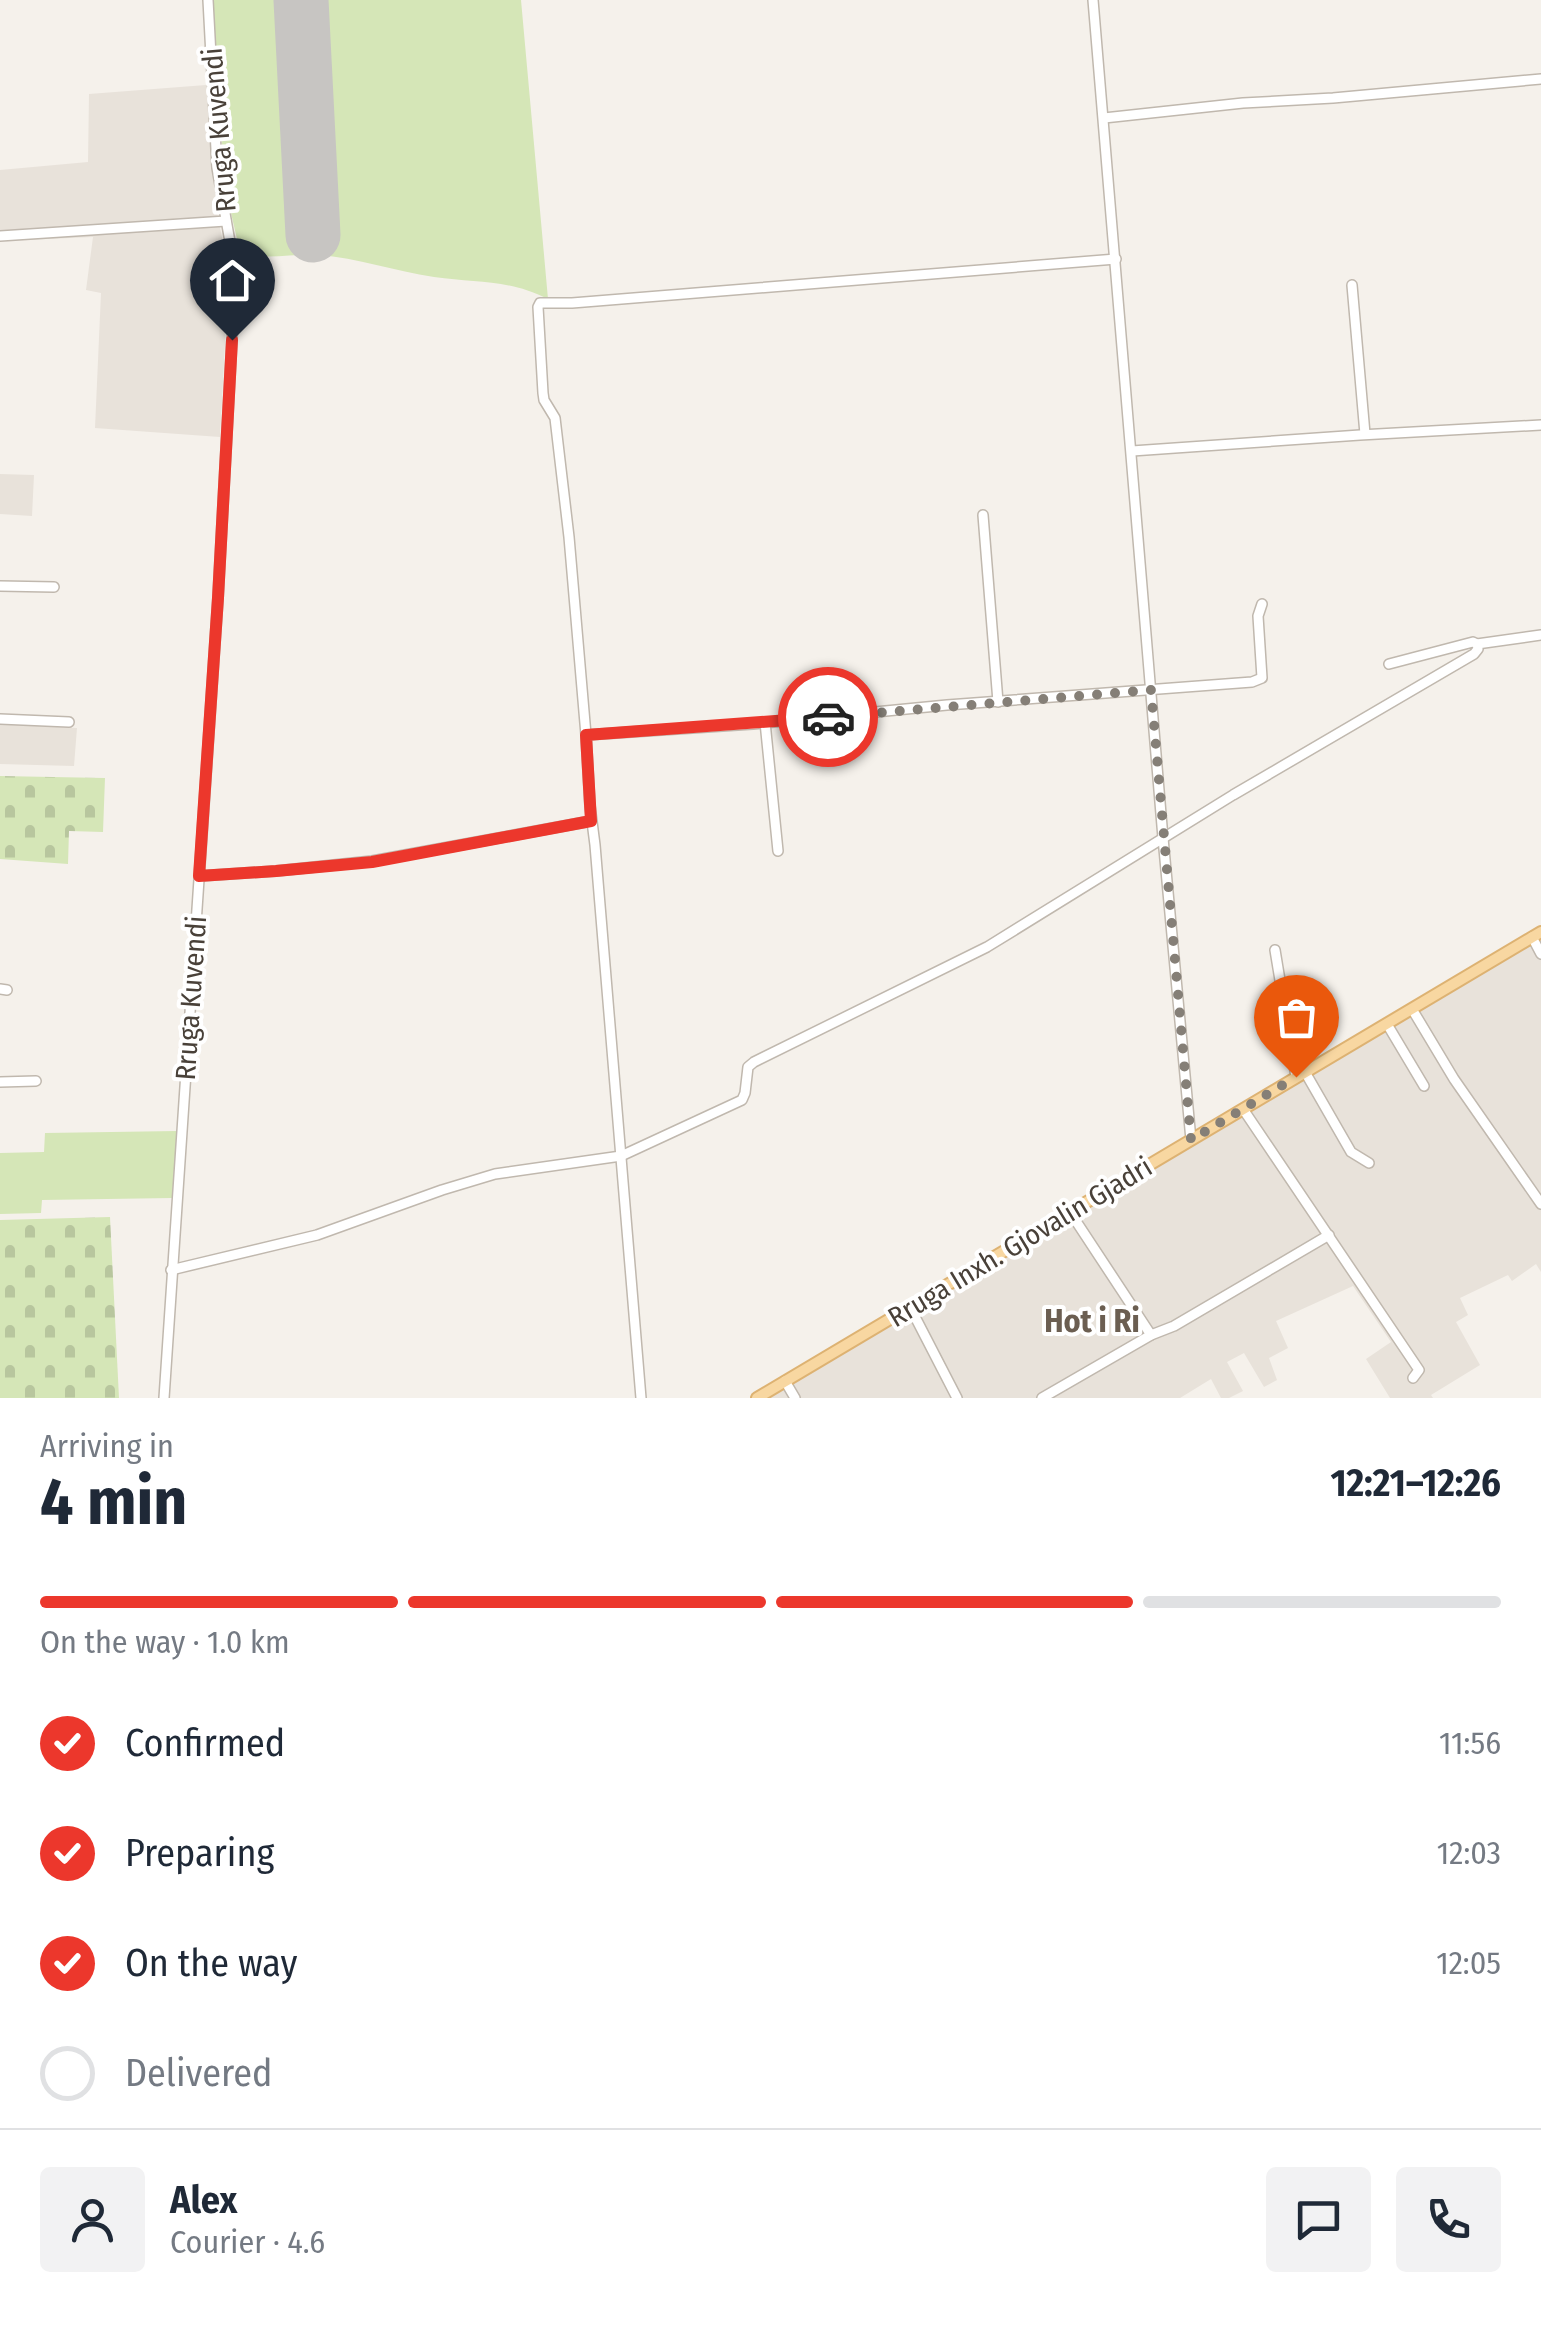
<!DOCTYPE html>
<meta charset="utf-8">
<style>
:root{--surface:#fff;--page:#f2f2f3;--text:#1f2937;--muted:#747a83;--line:#e0e1e3;--accent:#ec372c}
body{margin:0;font-family:"Fira Sans Condensed",sans-serif;background:var(--page);color:var(--text);height:100vh;display:flex;flex-direction:column;font-size:38px;white-space:nowrap}
*{box-sizing:border-box;margin:0}
p{font-size:32px;color:var(--muted)}
.icon{flex:none;width:55px;height:55px;fill:none;stroke:currentColor;stroke-width:2;stroke-linecap:round;stroke-linejoin:round}
.map{position:relative;height:1398px;overflow:hidden}
.drawer{display:flex;flex-direction:column;background:var(--surface);flex:1}
.drawer>*{flex:none}
.pin{position:absolute;display:grid;place-items:center;width:85px;height:85px;color:#fff;margin:-102px -42px;border-radius:50% 50% 50% 0;rotate:-45deg;box-shadow:0 0 10px #0007}
.pin .icon{rotate:45deg}
.courier{position:absolute;display:grid;place-items:center;width:100px;height:100px;margin:-50px;border:8px solid #ec372c;border-radius:50%;background:#fff;color:#222;box-shadow:0 2px 12px #0007}
.headline em{font-style:normal;font-weight:700}
.headline div{display:flex;flex-direction:column-reverse}
.headline{display:flex;align-items:center;justify-content:space-between;height:170px;padding:0 40px}
h1{font-size:65px;font-weight:700;line-height:75px}
.bar{display:grid;grid-template-columns:repeat(4,1fr);gap:15px 10px;align-content:center;height:120px;padding:0 40px}
.bar i{height:12px;border-radius:8px;background:var(--line)}
.bar .on{background:var(--accent)}
.bar p{grid-column:span 4}
.line{display:flex;align-items:center;gap:25px;padding:0 40px;border-top:2px solid var(--line)}
.line div{flex:1}
.round{display:grid;place-items:center;flex:none;width:105px;height:105px;border-radius:10px;background:var(--page)}
ol{padding:0 40px;list-style:none}
li{display:flex;align-items:center;gap:30px;height:110px}
li p{margin-inline-start:auto}
li .icon{padding:10px;border-radius:50%;background:var(--accent);color:#fff;stroke-width:4}
li:last-child{color:var(--muted)}
li i{width:55px;height:55px;border:5px solid var(--line);border-radius:50%}
.map>svg:first-child{display:block}
.residential{fill:#e8e2da}
.green{fill:#d5e6b7}
.cemetery{fill:url(#cemetery-stones)}
.lines{fill:none;stroke-linecap:round;stroke-linejoin:round}
.runway{stroke:#c7c5c2;stroke-width:55}
.minor-casing{stroke:#c0b8ae;stroke-width:12}
.major-casing{stroke:#ddb272;stroke-width:14}
.minor{stroke:#fff;stroke-width:9}
.major{stroke:#f8d7a1;stroke-width:10}
.done{stroke:#857f77;stroke-width:10;stroke-dasharray:0 18}
.route{stroke:#ec372c;stroke-width:12}
.labels{text-anchor:middle;dominant-baseline:central;stroke-width:8;stroke-linejoin:round;paint-order:stroke}
.street-label{font-size:28px;fill:#494139;stroke:#fff}
.quarter-label{font-size:32px;font-weight:bold;fill:#6b5e51;stroke:#fff}
</style>
<div class="map">
<svg width="1541" height="1398" viewBox="0 0 1541 1398">
<defs>
<pattern id="cemetery-stones" width="16" height="16" patternUnits="userSpaceOnUse" patternTransform="scale(2.5)"><rect width="16" height="16" fill="#d5e6b7"/><path d="M2 7V4a2 2 0 0 1 4 0v3zM10 15v-3a2 2 0 0 1 4 0v3z" fill="#b8c69e"/></pattern>
</defs>
<rect width="100%" height="100%" fill="#f5f1eb"/>
<!-- residential -->
<g class="residential">
<polygon points="206,85 217,213 229,271 220,437 95,428 101,293 86,290 93,237 0,241 0,170 88,162 89,94"/>
<polygon points="0,474 34,475 32,516 0,514"/>
<polygon points="0,724 77,728 74,766 0,764"/>
<polygon points="1541,934 1541,1272 1536,1264 1512,1281 1508,1275 1460,1298 1468,1315 1456,1322 1480,1365 1431,1395 1433,1398 1390,1398 1366,1359 1391,1342 1353,1286 1276,1321 1288,1348 1269,1358 1277,1380 1264,1387 1244,1353 1227,1362 1243,1391 1229,1398 1221,1398 1211,1379 1180,1398 765,1398"/>
</g>
<!-- green -->
<g class="green">
<path d="M211,0h310l27,299c-40,-20 -72,-16 -114,-22 -39,-6 -76,-19 -116,-22 -25,-2 -54,6 -78,-3l-15,-65z"/>
<polygon points="177,1131 172,1198 42,1200 41,1213 0,1214 0,1153 44,1152 45,1133"/>
</g>
<!-- cemetery -->
<g class="cemetery">
<polygon points="0,776 105,778 103,832 69,831 68,864 0,859"/>
<polygon points="110,1217 119,1398 0,1398 0,1220"/>
</g>
<g class="lines">
<!-- runway -->
<polyline class="runway" points="301,0 313,235"/>
<!-- minor casing -->
<g class="minor-casing">
<g id="minor">
<polyline points="1093,0 1163,838 1191,1140"/>
<polyline points="1104,118 1243,103 1333,98 1541,79"/>
<polyline points="0,236 226,221"/>
<polyline points="1352,285 1365,434"/>
<polyline points="1132,451 1360,435 1541,425"/>
<polyline points="983,515 998,702"/>
<polyline points="0,586 54,587"/>
<polyline points="1477,644 1541,635"/>
<polyline points="0,719 69,722"/>
<polyline points="765,722 778,851"/>
<polyline points="586,735 569,537 555,418 544,400 543,393 538,307 540,303 572,303 1116,259"/>
<polyline points="199,876 276,871 372,861 591,821"/>
<polyline points="1532,937 1541,954"/>
<polyline points="1275,950 1296,1077"/>
<polyline points="0,989 7,990"/>
<polyline points="1412,1009 1454,1079 1541,1204"/>
<polyline points="1387,1024 1424,1086"/>
<polyline points="1305,1072 1351,1152 1369,1163"/>
<polyline points="0,1082 36,1081"/>
<polyline points="1243,1109 1419,1370 1413,1378"/>
<polyline points="1070,1212 1151,1335"/>
<polyline points="171,1270 317,1235 442,1190 495,1174 621,1156 742,1100 745,1093 748,1067 754,1062 987,947 1233,795 1474,654 1478,649 1477,644 1473,642 1389,664"/>
<polyline points="910,1307 957,1398"/>
<polyline points="785,1381 795,1398"/>
<polyline points="164,1398 218,598 235,284 233,259 217,168 208,0"/>
<polyline points="641,1398 595,845 590,806 586,735 753,724 947,705 1252,682 1262,678 1258,616 1262,604"/>
<polyline points="1042,1398 1151,1335 1174,1326 1329,1235"/>
</g>
</g>
<!-- major casing -->
<g class="major-casing">
<polyline id="major" points="757,1398 1541,932"/>
</g>
<!-- minor -->
<use href="#minor" class="minor"/>
<!-- major -->
<use href="#major" class="major"/>
</g>
<g class="lines">
<!-- done -->
<polyline class="done" points="828,717 1151,690 1191,1140 1296,1077"/>
<!-- route -->
<polyline class="route" points="232,340 218,598 199,876 276,871 372,862 591,821 586,735 828,717"/>
</g>
<g class="labels">
<!-- street labels -->
<g class="street-label">
<text transform="translate(219 130) rotate(-95)">Rruga Kuvendi</text>
<text transform="translate(191 998) rotate(-86)">Rruga Kuvendi</text>
<text transform="translate(1020 1242) rotate(-31)">Rruga Inxh. Gjovalin Gjadri</text>
</g>
<!-- quarter labels -->
<g class="quarter-label">
<text x="1092" y="1321">Hot i Ri</text>
</g>
</g>
</svg>
<div class="pin" style="left:1296px;top:1077px;background:#ea580c"><svg class="icon" aria-label="bag" viewBox="0 0 24 24"><path d="M5 8h14l-1 12H6zM9 8a3 3 0 0 1 6 0"/></svg></div>
<div class="pin" style="left:232px;top:340px;background:#1f2937"><svg class="icon" aria-label="home" viewBox="0 0 24 24"><path d="M3 11l9-7 9 7M6 9v11h12V9"/></svg></div>
<div class="courier" style="left:828px;top:717px"><svg class="icon" aria-label="car" viewBox="0 0 24 24"><path d="M5 17H2v-5l4-1 3-4h7l3 4 3 1v5h-3M9 17h6M6 11h13"/><circle cx="7" cy="17" r="2"/><circle cx="17" cy="17" r="2"/></svg></div>
</div>
<section class="drawer">
<div class="headline"><div><h1>4 min</h1><p>Arriving in</p></div><em>12:21–12:26</em></div>
<div class="bar"><i class="on"></i><i class="on"></i><i class="on"></i><i></i><p>On the way · 1.0 km</p></div>
<ol>
<li><svg class="icon" aria-label="check" viewBox="0 0 24 24"><path d="M5 12l5 5 9-10"/></svg>Confirmed<p>11:56</p></li>
<li><svg class="icon" aria-label="check" viewBox="0 0 24 24"><path d="M5 12l5 5 9-10"/></svg>Preparing<p>12:03</p></li>
<li><svg class="icon" aria-label="check" viewBox="0 0 24 24"><path d="M5 12l5 5 9-10"/></svg>On the way<p>12:05</p></li>
<li><i></i>Delivered</li>
</ol>
<div class="line" style="height:180px"><a class="round"><svg class="icon" aria-label="person" viewBox="0 0 24 24"><circle cx="12" cy="8" r="4"/><path d="M4 21q1-7 8-7t8 7"/></svg></a><div><b>Alex</b><p>Courier · 4.6</p></div><a class="round"><svg class="icon" aria-label="chat" viewBox="0 0 24 24"><path d="M4 5h16v11H9l-5 4z"/></svg></a><a class="round"><svg class="icon" aria-label="phone" viewBox="0 0 24 24"><path d="M5 4h4l2 5-3 2q2 4 5 5l2-3 5 2v4C11 20 4 13 5 4z"/></svg></a></div>
</section>
